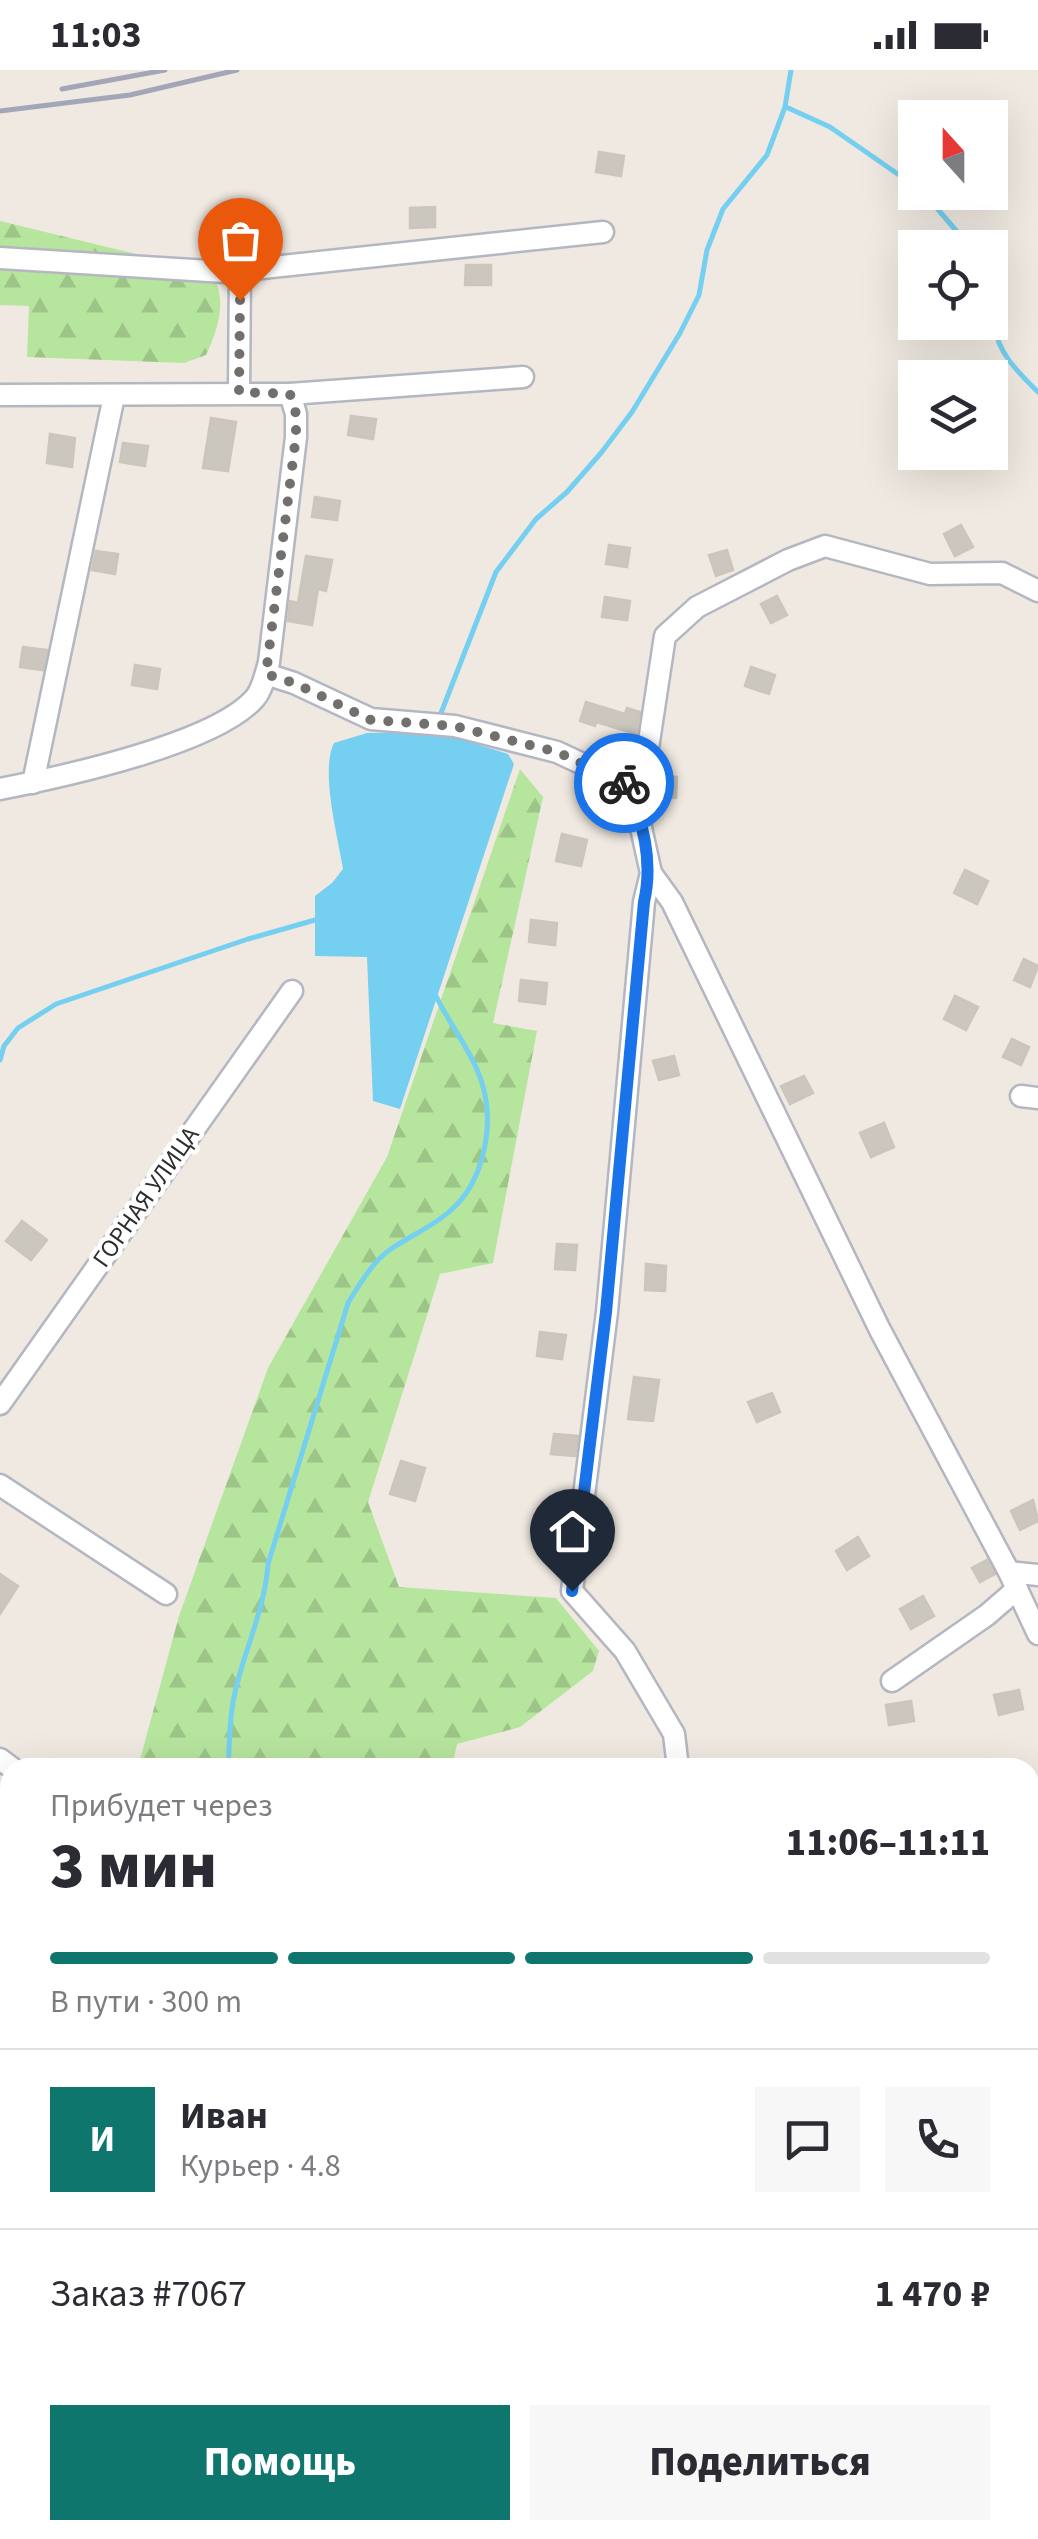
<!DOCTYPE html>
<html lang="ru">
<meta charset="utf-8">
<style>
:root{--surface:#fff;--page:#f7f7f7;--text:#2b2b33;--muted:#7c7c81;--line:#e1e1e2;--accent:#0f766e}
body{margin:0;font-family:"Source Sans 3",sans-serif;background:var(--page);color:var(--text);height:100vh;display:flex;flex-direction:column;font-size:38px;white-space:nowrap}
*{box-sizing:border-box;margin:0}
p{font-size:32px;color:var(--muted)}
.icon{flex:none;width:55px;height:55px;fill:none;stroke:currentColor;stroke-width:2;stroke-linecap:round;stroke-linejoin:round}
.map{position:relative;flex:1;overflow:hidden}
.panel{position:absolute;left:0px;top:1688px;width:1040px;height:782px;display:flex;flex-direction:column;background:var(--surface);border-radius:30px 30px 0 0;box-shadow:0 10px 40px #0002}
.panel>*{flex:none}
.needle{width:65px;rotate:339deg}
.controls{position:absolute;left:898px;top:30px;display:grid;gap:20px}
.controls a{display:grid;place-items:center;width:110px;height:110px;border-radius:0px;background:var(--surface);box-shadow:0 10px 40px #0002;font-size:50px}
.pin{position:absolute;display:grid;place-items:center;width:85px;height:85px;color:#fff;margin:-102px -42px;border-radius:50% 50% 50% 0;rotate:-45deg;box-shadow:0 0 10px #0007}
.pin .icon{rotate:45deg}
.courier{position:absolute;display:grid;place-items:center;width:100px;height:100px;margin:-50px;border:8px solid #1a73e8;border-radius:50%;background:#fff;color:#222;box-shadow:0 2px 12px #0007}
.head em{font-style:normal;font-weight:800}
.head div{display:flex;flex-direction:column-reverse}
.head{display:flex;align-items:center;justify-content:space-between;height:170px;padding:0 50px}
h1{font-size:65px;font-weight:800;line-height:75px}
.bar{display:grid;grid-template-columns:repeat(4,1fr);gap:15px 10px;align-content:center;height:120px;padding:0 50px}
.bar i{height:12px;border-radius:8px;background:var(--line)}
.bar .active{background:var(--accent)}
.bar p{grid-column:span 4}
.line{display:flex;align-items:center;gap:25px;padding:0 50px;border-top:2px solid var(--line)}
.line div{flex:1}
.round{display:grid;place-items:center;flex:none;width:105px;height:105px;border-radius:0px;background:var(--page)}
.button{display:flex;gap:20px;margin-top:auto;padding:20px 50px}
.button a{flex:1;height:115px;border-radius:0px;background:var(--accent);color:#fff;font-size:40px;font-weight:800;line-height:115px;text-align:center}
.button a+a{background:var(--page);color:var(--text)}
.status{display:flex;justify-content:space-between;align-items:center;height:70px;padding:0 50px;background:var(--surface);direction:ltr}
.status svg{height:28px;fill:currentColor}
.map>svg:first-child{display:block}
.forest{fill:url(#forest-firs)}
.water{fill:#75cff0}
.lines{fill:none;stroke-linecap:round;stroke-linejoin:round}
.stream{stroke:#75cff0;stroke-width:5}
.building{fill:#cbc7bf;stroke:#cbc5ba;stroke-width:2.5}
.minor-casing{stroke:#b4b7c1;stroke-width:25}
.minor{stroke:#fff;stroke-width:20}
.rail{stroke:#a3a6b8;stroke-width:5}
.done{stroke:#726f6d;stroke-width:10;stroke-dasharray:0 18}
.route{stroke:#1a73e8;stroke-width:12}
.labels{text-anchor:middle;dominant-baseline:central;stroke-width:9;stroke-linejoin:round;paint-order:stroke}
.street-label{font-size:25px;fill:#2e2e2e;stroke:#fff}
</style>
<div class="status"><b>11:03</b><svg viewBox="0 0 49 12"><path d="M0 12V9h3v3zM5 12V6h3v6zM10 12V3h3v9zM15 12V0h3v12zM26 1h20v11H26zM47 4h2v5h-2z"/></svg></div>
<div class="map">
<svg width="1038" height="2469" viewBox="0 0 1038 2469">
<defs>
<pattern id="forest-firs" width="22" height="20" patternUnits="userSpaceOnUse" patternTransform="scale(2.5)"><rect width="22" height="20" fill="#b6e59e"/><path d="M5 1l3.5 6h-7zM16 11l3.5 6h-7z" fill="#9dc588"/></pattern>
</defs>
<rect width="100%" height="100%" fill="#efe9e1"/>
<!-- forest -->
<g class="forest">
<path d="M0,151l210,51c19,26 8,57 -4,83l-22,8 -157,-6 2,-51 -29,-1z"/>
<polygon points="520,699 543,727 493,953 537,961 493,1193 440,1204 368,1432 399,1517 556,1528 599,1581 593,1601 520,1657 457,1674 452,1697 138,1697 179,1546 268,1298 387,1087"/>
<polygon points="10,2035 10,2104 0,2094 0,2050"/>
<polygon points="10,2146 10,2460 1030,2460 1030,2290 1033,2328 1038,2328 1038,2469 0,2469 0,2159"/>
</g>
<!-- water -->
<path class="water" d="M438,662l70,22 6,10 -114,345 -27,-8 -6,-144 -52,-1v-60l17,-13 11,-14c-5,-32 -23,-98 -9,-126l33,-10z"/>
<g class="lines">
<!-- stream -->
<g class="stream">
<polyline points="786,37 830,57 915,116"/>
<polyline points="923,122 971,178"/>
<path d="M990,209c6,17 4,30 5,47 2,27 25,48 43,66"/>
<polyline points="441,643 496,502 536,449 567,422 601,383 632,342 680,263 699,225 707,180 723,139 767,85 785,37 791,0"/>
<polyline points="0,990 4,976 18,958 56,934 248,869 322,848"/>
<path d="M228,1698c2,-28 1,-53 8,-80 10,-42 29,-80 32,-124l80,-261c11,-18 25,-42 43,-54 19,-13 41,-22 59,-38 34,-29 45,-86 32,-128 -10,-32 -33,-59 -47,-89"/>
<polyline points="0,2028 10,2019"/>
</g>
</g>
<!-- building -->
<g class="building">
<polygon points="599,82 624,86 621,106 596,102"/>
<polygon points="435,137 435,157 410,158 410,138"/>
<polygon points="232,157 253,158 251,183 231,182"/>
<polygon points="466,195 491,195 491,215 465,215"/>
<polygon points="351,346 376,349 373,369 348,365"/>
<polygon points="211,348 236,352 228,401 203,398"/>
<polygon points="50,364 75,368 72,397 47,393"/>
<polygon points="123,373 148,376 145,396 120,392"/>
<polygon points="315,427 340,431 337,450 312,447"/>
<polygon points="961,455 973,477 955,486 944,464"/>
<polygon points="609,475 630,478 627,497 606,494"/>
<polygon points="727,480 733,500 716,506 709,485"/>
<polygon points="96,481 118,484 115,504 92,500"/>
<polygon points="306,486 332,490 326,521 318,519 312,555 288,551 290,531 298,533"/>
<polygon points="777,526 787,545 771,553 761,534"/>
<polygon points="605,527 630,531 627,550 602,547"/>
<polygon points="23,577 47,580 43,600 20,597"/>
<polygon points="135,595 160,599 157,619 132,615"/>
<polygon points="751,597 775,605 769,624 745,616"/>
<polygon points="586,632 625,644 627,638 640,642 636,664 596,652 595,656 580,651"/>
<polygon points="659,706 677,707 676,728 658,727"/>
<polygon points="617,730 625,748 609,750 606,732"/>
<polygon points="562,764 587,770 581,796 556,791"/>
<polygon points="965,800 988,811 977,834 954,823"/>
<polygon points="531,850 557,853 555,875 529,872"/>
<polygon points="1024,889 1038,896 1030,917 1014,910"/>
<polygon points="521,910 547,913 545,934 519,931"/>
<polygon points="955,926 978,937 966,960 944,949"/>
<polygon points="1012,969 1029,977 1021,995 1003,987"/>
<polygon points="674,986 679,1005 659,1010 653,991"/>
<polygon points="804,1006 813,1023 790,1034 781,1016"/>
<polygon points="884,1053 894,1077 871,1087 860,1063"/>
<polygon points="22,1151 47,1170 31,1190 6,1171"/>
<polygon points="557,1174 577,1175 575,1200 555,1199"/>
<polygon points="646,1194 666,1196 665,1221 645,1220"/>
<polygon points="540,1262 566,1265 562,1289 537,1286"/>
<polygon points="634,1307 659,1310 653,1351 628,1349"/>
<polygon points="772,1323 780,1342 757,1352 748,1332"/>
<polygon points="554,1364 578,1366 575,1386 551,1384"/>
<polygon points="401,1391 425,1398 415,1431 390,1424"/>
<polygon points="1033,1430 1038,1451 1020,1460 1011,1441"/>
<polygon points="540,1446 565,1449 562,1468 537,1466"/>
<polygon points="858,1467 869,1486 847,1500 836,1481"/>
<polygon points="987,1490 995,1504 980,1512 972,1498"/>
<polygon points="0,1504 18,1516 0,1544"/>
<polygon points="923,1526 934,1546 911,1559 900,1539"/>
<polygon points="1019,1620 1023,1639 999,1645 994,1625"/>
<polygon points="911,1631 914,1651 889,1655 886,1635"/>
</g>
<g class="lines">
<!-- minor casing -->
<g class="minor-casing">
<g id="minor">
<polyline points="0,188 225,202 603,162"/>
<polyline points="239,322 240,200"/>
<polyline points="0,325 290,324 523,307"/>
<polyline points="266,604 294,613 371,649 455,656 557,682 625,714 638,744"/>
<polyline points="33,713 114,326"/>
<path d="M0,719c61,-12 215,-45 255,-91 7,-8 11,-25 14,-36l27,-225v-23l-6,-20"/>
<polyline points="651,803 672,832 880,1260 1009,1502 1038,1564"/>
<polyline points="1021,1026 1038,1028"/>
<polyline points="0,1334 292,921"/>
<polyline points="0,1415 166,1524"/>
<polyline points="1009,1502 1038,1505"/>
<polyline points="892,1611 987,1545 1017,1519"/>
<polyline points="0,1689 12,1698"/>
<polyline points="678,1698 674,1664 625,1581 572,1521 607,1242 644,832 651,803 638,744 665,566 697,537 788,490 825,476 930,504 1002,503 1038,521"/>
<polyline points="0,1759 10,1745"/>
</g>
</g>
<!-- minor -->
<use href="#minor" class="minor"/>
<!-- rail -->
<g class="rail">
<polyline points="62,19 165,0"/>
<polyline points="0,41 130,25 237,0"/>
</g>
</g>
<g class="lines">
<!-- done -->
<polyline class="done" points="240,230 239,322 290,324 296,344 296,366 266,604 294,613 371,650 454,656 557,682 624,713"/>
<!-- route -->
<path class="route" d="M572,1521l34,-279 38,-410c9,-39 0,-84 -20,-119"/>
</g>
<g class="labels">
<!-- street labels -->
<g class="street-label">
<text transform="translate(146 1127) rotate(-55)">ГОРНАЯ УЛИЦА</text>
</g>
</g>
</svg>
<div class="controls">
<a><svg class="needle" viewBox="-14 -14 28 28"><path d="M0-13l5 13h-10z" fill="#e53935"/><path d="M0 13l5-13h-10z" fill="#7c7c81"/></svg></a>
<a><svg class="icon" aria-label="locate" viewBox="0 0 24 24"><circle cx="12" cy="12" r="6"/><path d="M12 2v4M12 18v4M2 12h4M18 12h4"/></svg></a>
<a><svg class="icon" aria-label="layers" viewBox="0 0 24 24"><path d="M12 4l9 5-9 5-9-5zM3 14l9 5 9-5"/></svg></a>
</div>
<div class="pin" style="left:240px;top:230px;background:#ea580c"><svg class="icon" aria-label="bag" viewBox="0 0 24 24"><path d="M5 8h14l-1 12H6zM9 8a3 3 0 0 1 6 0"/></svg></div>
<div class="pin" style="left:572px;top:1521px;background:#1f2937"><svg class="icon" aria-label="home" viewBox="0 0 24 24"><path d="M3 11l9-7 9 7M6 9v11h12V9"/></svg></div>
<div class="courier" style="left:624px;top:713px"><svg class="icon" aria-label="bike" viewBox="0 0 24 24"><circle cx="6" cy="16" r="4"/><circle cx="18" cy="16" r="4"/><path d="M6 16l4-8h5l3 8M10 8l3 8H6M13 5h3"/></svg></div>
<section class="panel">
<div class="head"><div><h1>3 мин</h1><p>Прибудет через</p></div><em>11:06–11:11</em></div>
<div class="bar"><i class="active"></i><i class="active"></i><i class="active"></i><i></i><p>В пути · 300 m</p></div>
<div class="line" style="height:180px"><b class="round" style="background:var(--accent);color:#fff">И</b><div><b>Иван</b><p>Курьер · 4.8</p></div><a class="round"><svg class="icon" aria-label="chat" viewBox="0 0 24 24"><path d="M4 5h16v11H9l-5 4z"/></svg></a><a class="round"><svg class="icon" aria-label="phone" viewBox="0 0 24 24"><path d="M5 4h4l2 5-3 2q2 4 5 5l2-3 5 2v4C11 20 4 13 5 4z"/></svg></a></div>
<div class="line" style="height:130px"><div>Заказ #7067</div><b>1 470 ₽</b></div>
<div class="button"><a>Помощь</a><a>Поделиться</a></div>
</section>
</div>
